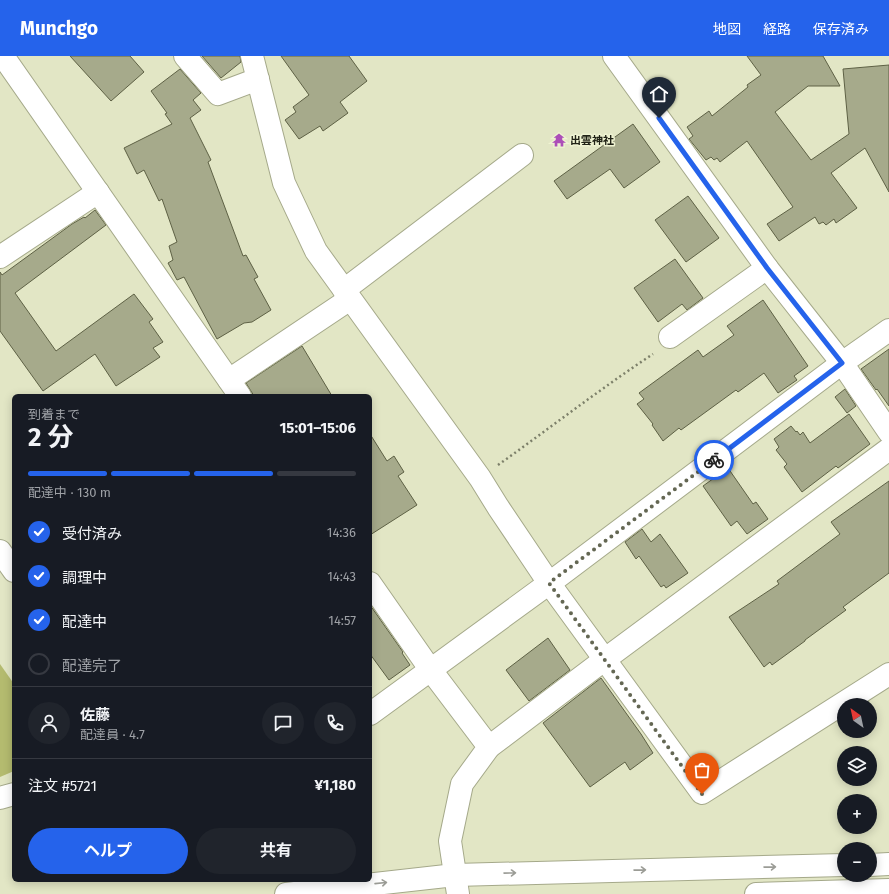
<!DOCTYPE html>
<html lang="ja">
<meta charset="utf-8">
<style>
:root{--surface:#171b24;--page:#20242c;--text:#f1f3f6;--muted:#9ea1a6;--line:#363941;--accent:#2563eb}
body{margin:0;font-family:"Fira Sans","Noto Sans JP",sans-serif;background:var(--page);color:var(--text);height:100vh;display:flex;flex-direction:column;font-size:15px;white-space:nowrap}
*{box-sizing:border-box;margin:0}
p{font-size:13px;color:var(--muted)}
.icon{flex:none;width:22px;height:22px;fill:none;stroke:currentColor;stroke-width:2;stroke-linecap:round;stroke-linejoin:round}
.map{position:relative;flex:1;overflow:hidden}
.side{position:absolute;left:12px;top:338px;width:360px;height:488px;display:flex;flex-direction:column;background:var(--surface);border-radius:6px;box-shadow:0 2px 10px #0003}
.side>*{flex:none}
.needle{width:26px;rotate:327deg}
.fabs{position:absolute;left:837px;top:642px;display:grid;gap:8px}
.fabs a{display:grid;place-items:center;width:40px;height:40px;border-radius:50%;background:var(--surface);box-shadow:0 2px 10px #0003;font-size:20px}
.pin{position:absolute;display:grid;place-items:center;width:34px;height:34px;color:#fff;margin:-41px -17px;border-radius:50% 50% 50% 0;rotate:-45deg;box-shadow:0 0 4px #0007}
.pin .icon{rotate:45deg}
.courier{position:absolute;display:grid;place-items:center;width:40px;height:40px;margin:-20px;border:3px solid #2563eb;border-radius:50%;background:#fff;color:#222;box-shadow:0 1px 5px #0007}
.overview em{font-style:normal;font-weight:700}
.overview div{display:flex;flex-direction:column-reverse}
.overview{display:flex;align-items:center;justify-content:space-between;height:68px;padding:0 16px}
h1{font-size:26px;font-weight:700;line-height:30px}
.bar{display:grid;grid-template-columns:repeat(4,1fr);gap:6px 4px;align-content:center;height:48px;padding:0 16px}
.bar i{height:5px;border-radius:3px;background:var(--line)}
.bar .selected{background:var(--accent)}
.bar p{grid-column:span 4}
.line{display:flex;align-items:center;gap:10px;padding:0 16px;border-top:1px solid var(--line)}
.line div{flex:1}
.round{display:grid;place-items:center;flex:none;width:42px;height:42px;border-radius:21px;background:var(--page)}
ol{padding:0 16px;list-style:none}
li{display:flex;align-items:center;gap:12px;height:44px}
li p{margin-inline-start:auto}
li .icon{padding:4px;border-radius:50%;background:var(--accent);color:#fff;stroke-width:4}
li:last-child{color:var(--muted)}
li i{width:22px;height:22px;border:2px solid var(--line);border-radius:50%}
.action{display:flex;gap:8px;margin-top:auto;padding:8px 16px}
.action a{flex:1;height:46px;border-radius:24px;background:var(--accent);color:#fff;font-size:16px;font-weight:700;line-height:46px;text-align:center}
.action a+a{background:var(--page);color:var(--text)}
header{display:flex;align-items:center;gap:24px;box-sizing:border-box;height:56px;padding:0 20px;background:var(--accent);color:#fff}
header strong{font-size:19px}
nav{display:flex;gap:22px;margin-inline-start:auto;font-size:14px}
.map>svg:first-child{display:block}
.green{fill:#b4bb6f}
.building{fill:#a6aa8b;stroke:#5e6145}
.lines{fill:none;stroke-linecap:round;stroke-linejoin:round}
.minor-casing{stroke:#a5a98a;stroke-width:24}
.path{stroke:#7d806a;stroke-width:2.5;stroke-dasharray:2 3;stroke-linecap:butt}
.minor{stroke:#fff;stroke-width:22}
.oneway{stroke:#9b9c96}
.done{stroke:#646753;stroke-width:4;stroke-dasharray:0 7.2}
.route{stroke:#2563eb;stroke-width:5}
.labels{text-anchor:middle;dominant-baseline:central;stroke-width:3;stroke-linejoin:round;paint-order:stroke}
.poi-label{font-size:11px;font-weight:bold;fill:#202216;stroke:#eff3d2;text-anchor:start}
</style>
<header>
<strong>Munchgo</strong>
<nav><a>地図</a><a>経路</a><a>保存済み</a></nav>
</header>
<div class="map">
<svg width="889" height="838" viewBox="0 0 889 838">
<rect width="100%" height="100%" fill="#e2e6c5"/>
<!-- green -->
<polygon class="green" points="0,608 14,628 14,715 0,721"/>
<!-- building -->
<g class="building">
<polygon points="70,0 130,0 144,16 111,45"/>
<polygon points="202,0 240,0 241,6 221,22"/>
<polygon points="281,0 349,0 367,25 340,46 348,57 323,75 320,70 299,83 285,64 296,56 293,51 309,39"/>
<polygon points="747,0 823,0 840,30 808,30 775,56 811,104 849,78 843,13 889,9 889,136 865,92 831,117 857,152 836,167 834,163 826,169 823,166 819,168 815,161 779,185 767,168 793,151 747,85 720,106 717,102 714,104 711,101 706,104 689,83 693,80 687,71 709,55 712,60 748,31 747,29 761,19"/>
<polygon points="180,13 201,37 193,44 201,54 190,62 211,104 208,106 243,200 246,199 258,221 254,223 271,254 252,266 244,267 217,283 184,221 177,224 168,207 173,204 169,190 177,186 162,143 159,145 144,114 137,118 124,92 172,68 165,58 167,57 151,35"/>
<polygon points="633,68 660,106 624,132 610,113 567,143 554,125"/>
<polygon points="688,140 719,182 686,206 655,164"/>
<polygon points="95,154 106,169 15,237 56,295 134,238 153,263 149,266 163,286 153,292 160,301 116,330 95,298 43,335 0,275 0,216 2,219 72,168 84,161 85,162"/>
<polygon points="675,203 703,242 687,254 682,248 658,266 634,232"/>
<polygon points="763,244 808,310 794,320 797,324 778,337 764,317 738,336 736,334 681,374 679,372 663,385 652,369 653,368 637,348 644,343 639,337 698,294 703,301 734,279 727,270"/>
<polygon points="302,290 332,340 254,340 246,327"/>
<polygon points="889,293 889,350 877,333 876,334 861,313"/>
<polygon points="845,333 856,350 847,357 835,341"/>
<polygon points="849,358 870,388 838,412 836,410 802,436 784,411 787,408 776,394 779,391 774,383 791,370 796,376 797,375 800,379 803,376 810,387"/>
<polygon points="370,378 387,405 394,400 404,416 398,420 417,449 370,479"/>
<polygon points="728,412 753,448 756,446 768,463 747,478 737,465 731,470 703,430"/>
<polygon points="889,425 889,517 843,551 846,554 805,584 805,585 772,609 770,606 764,611 729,561 779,528 777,525 840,478 831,466"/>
<polygon points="642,473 651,486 660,478 688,517 666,532 664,529 661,531 639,500 636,503 625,486"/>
<polygon points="370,549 403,596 402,597 410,609 389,624 370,598"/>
<polygon points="548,582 570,614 529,645 506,614"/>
<polygon points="601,622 641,678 653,697 630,714 625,706 590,731 543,667"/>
</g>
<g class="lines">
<!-- minor casing -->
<g class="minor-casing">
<g id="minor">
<polyline points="3,0 240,340"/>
<polyline points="185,0 218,38 258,23"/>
<polyline points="252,0 284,127 316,195 480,422 498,451 549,527 702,737 889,618"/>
<polyline points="614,0 767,212 842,307 889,376"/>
<polyline points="0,201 98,136"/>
<polyline points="344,234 522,99"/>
<polyline points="670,281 767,212"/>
<polyline points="229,324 350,243"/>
<polyline points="0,495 14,515"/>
<polyline points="370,527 430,613 489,691 462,728 450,785 458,838"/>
<polyline points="370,658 559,520 842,307 889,274"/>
<polyline points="489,691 604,604 889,393"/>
<polyline points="0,742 14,738"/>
<polyline points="870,809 889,808"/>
<polyline points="286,838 455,819 844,809"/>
<polyline points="756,838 889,834"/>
</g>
</g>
<!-- path -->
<path class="path" d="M498,409c52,-37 102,-76 155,-111"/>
<!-- minor -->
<use href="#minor" class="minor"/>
</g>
<!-- one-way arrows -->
<defs><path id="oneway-shaft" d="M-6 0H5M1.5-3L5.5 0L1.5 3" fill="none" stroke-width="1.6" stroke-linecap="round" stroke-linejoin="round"/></defs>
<g class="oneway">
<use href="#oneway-shaft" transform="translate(770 811) rotate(-1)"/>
<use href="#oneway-shaft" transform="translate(640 814) rotate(-1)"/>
<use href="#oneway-shaft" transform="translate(510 817) rotate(-1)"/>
<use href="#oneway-shaft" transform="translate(381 827) rotate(-6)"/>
</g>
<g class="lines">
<!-- done -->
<polyline class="done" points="702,738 549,527 714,404"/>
<!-- route -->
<polyline class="route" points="659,62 767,212 842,307 714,404"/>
</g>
<!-- icons -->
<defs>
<g id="temple-bare" transform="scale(1.08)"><path d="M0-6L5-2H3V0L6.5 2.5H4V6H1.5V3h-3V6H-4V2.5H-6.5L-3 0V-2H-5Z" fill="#ac4eb8" stroke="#eff3d2" stroke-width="2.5" paint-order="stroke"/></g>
</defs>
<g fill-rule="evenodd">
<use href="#temple-bare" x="559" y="84"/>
</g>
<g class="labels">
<!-- poi labels -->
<g class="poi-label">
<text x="570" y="84">出雲神社</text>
</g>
</g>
</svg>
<div class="fabs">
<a><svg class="needle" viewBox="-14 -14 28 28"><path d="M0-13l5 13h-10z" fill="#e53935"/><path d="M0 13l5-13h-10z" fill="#9ea1a6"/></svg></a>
<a><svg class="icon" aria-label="layers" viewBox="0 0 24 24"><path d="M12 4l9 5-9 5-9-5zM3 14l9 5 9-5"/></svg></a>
<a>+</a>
<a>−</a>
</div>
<div class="pin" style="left:702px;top:738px;background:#ea580c"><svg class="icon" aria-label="bag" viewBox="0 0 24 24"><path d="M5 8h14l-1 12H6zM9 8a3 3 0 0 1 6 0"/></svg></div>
<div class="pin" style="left:659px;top:62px;background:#1f2937"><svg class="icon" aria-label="home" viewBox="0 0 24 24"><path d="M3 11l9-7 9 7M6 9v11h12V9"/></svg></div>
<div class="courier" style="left:714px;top:404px"><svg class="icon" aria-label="bike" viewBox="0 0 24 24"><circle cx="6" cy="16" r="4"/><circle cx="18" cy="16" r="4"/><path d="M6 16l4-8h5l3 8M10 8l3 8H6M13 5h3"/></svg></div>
<section class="side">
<div class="overview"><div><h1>2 分</h1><p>到着まで</p></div><em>15:01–15:06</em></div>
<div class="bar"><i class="selected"></i><i class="selected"></i><i class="selected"></i><i></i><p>配達中 · 130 m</p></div>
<ol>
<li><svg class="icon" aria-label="check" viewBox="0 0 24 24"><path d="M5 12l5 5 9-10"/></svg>受付済み<p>14:36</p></li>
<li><svg class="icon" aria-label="check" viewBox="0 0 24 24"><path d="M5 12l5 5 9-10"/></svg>調理中<p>14:43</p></li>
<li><svg class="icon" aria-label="check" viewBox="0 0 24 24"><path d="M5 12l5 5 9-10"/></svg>配達中<p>14:57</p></li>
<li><i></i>配達完了</li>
</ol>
<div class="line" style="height:72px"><a class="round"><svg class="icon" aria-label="person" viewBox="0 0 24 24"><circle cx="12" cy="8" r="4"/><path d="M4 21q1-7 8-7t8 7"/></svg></a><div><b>佐藤</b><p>配達員 · 4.7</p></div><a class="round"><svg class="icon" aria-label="chat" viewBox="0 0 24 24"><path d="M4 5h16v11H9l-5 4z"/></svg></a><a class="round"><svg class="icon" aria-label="phone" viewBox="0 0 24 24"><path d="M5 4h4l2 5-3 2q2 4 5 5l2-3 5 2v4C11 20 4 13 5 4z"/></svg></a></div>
<div class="line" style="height:52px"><div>注文 #5721</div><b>¥1,180</b></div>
<div class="action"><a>ヘルプ</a><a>共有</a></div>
</section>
</div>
